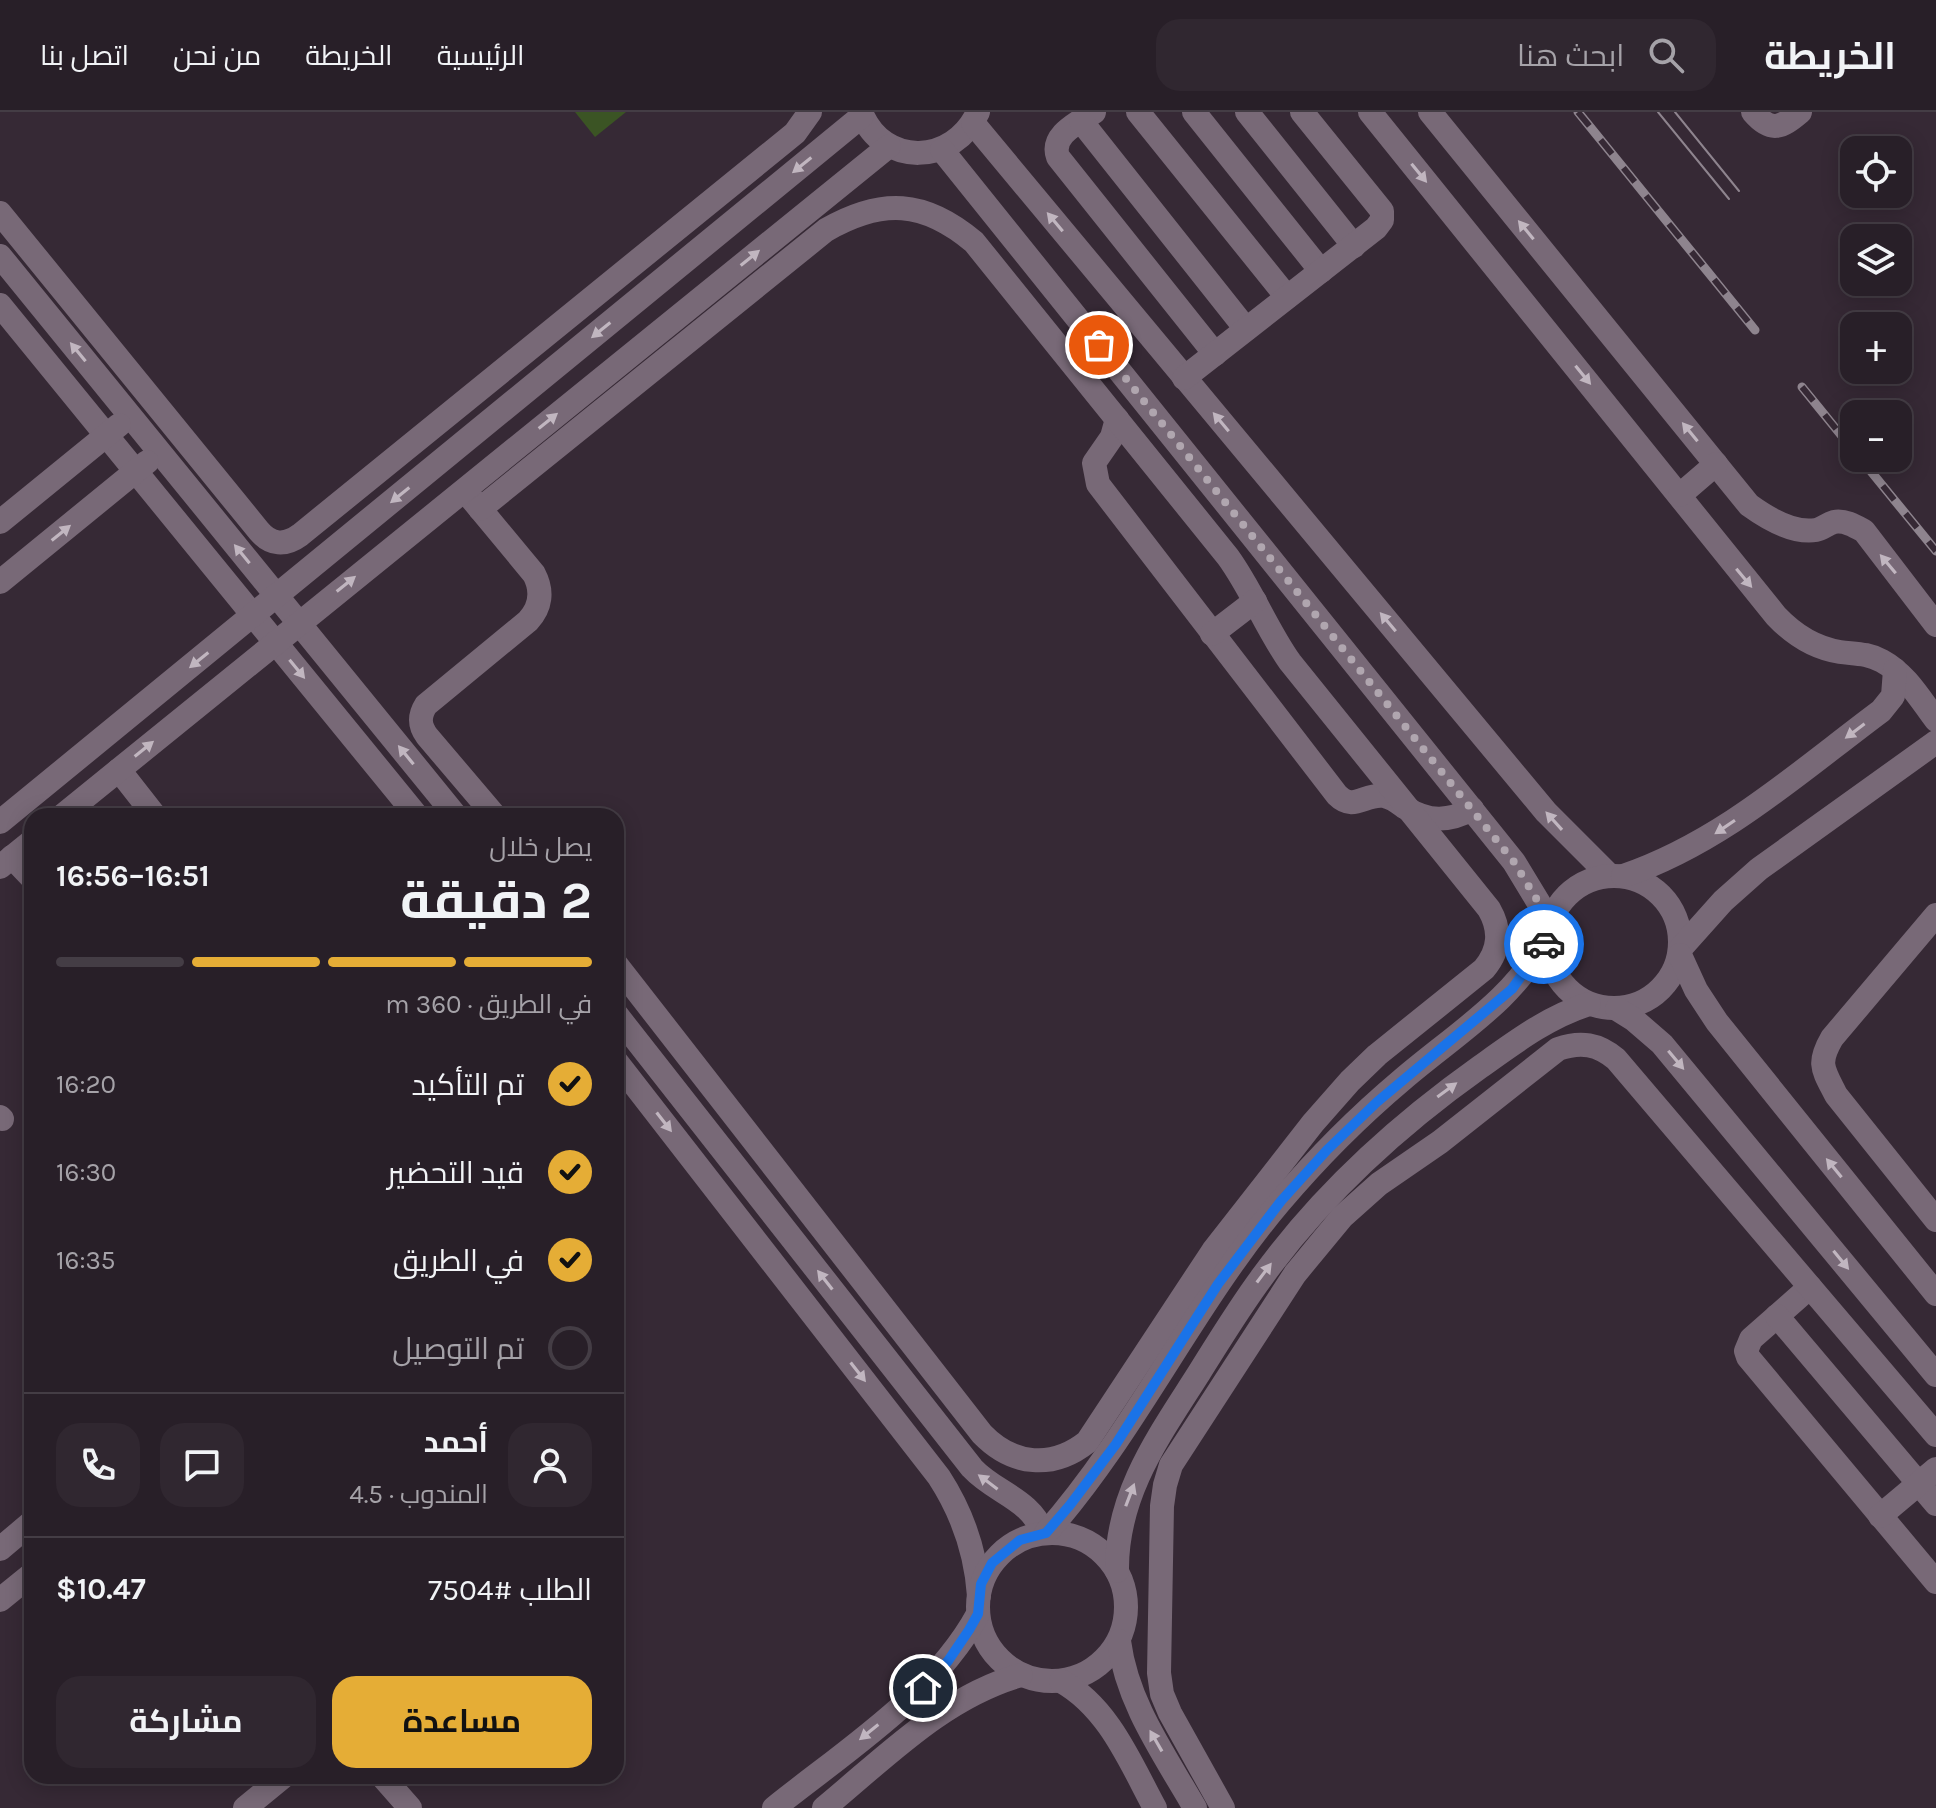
<!DOCTYPE html>
<html lang="ar">
<meta charset="utf-8">
<style>
:root{--surface:#281f28;--page:#302730;--text:#f1f3f6;--muted:#a5a2a8;--line:#443d45;--accent:#e5ad36}
body{margin:0;font-family:Karla,Cairo,sans-serif;background:var(--page);color:var(--text);direction:rtl;height:100vh;display:flex;flex-direction:column;font-size:30px;white-space:nowrap}
*{box-sizing:border-box;margin:0}
p{font-size:26px;color:var(--muted)}
.icon{flex:none;width:44px;height:44px;fill:none;stroke:currentColor;stroke-width:2;stroke-linecap:round;stroke-linejoin:round}
.map{position:relative;flex:1;overflow:hidden;direction:ltr}
.sheet{position:absolute;left:24px;top:696px;width:600px;height:976px;display:flex;flex-direction:column;background:var(--surface);border-radius:24px;box-shadow:0 4px 20px #0003,0 0 0 2px var(--line);direction:rtl}
.sheet>*{flex:none}
.buttons{position:absolute;left:1840px;top:24px;display:grid;gap:16px}
.buttons a{display:grid;place-items:center;width:72px;height:72px;border-radius:16px;background:var(--surface);box-shadow:0 4px 20px #0003,0 0 0 2px var(--line);font-size:40px}
.pin{position:absolute;display:grid;place-items:center;width:68px;height:68px;color:#fff;margin:-34px;border:4px solid #fff;border-radius:50%;box-shadow:0 2px 8px #0007}
.courier{position:absolute;display:grid;place-items:center;width:80px;height:80px;margin:-40px;border:6px solid #1a73e8;border-radius:50%;background:#fff;color:#222;box-shadow:0 2px 10px #0007}
.overview em{font-style:normal;font-weight:700}
.overview div{display:flex;flex-direction:column-reverse}
.overview{display:flex;align-items:center;justify-content:space-between;height:136px;padding:0 32px}
h1{font-size:52px;font-weight:700;line-height:60px}
.bar{display:grid;grid-template-columns:repeat(4,1fr);gap:12px 8px;align-content:center;height:96px;padding:0 32px}
.bar i{height:10px;border-radius:6px;background:var(--line)}
.bar .active{background:var(--accent)}
.bar p{grid-column:span 4}
.line{display:flex;align-items:center;gap:20px;padding:0 32px;border-top:2px solid var(--line)}
.line div{flex:1}
.round{display:grid;place-items:center;flex:none;width:84px;height:84px;border-radius:24px;background:var(--page)}
ol{padding:0 32px;list-style:none}
li{display:flex;align-items:center;gap:24px;height:88px}
li p{margin-inline-start:auto}
li .icon{padding:8px;border-radius:50%;background:var(--accent);color:#111;stroke-width:4}
li:last-child{color:var(--muted)}
li i{width:44px;height:44px;border:4px solid var(--line);border-radius:50%}
.primary-button{display:flex;gap:16px;margin-top:auto;padding:16px 32px}
.primary-button a{flex:1;height:92px;border-radius:24px;background:var(--accent);color:#111;font-size:32px;font-weight:700;line-height:92px;text-align:center}
.primary-button a+a{background:var(--page);color:var(--text)}
header{display:flex;align-items:center;gap:48px;box-sizing:border-box;height:112px;padding:0 40px;background:var(--surface);border-bottom:2px solid var(--line)}
header strong{font-size:38px}
nav{display:flex;gap:44px;margin-inline-start:auto;font-size:28px}
.search{width:560px;height:72px;background:var(--page);display:flex;align-items:center;gap:20px;box-sizing:border-box;padding:0 28px;border-radius:24px;color:var(--muted);font-size:30px}
.map>svg:first-child{display:block}
.pitch{fill:#3b5424}
.lines{fill:none;stroke-linecap:round;stroke-linejoin:round}
.minor{stroke:#786977;stroke-width:24}
.tram{stroke:#8e848e;stroke-width:2}
.rail-casing{stroke:#8e848e;stroke-width:9}
.rail{stroke:#362935;stroke-width:6;stroke-dasharray:18;stroke-linecap:butt}
.oneway{fill:#c1b6c0}
.done{stroke:#b0a6af;stroke-width:8;stroke-dasharray:0 14.4}
.route{stroke:#1a73e8;stroke-width:10}
</style>
<header>
<strong>الخريطة</strong>
<div class="search"><svg class="icon" aria-label="search" viewBox="0 0 24 24"><circle cx="10" cy="10" r="6"/><path d="M15 15l6 6"/></svg>ابحث هنا</div>
<nav><a>الرئيسية</a><a>الخريطة</a><a>من نحن</a><a>اتصل بنا</a></nav>
</header>
<div class="map">
<svg width="1936" height="1696" viewBox="0 0 1936 1696">
<rect width="100%" height="100%" fill="#362935"/>
<!-- pitch -->
<polygon class="pitch" points="575,0 626,0 595,25"/>
<g class="lines">
<!-- minor -->
<g class="minor">
<path d="M861,0c22,56 93,53 117,0"/>
<path d="M1094,0c-16,11 -44,23 -36,45l157,197"/>
<polyline points="1138,0 1287,185"/>
<polyline points="1194,0 1321,159"/>
<polyline points="1247,0 1354,134"/>
<path d="M1370,0l406,504c18,19 38,32 64,36 15,2 27,1 42,9 24,13 38,38 54,59"/>
<path d="M1430,0l319,393c18,13 44,29 67,25 6,-1 11,-6 18,-8 11,-2 21,4 30,9l72,94"/>
<path d="M1753,0c18,21 28,16 47,0"/>
<polyline points="1081,9 1246,217"/>
<polyline points="973,11 1546,700 1610,764"/>
<polyline points="942,38 1514,750 1551,811"/>
<path d="M0,101l259,318c12,14 26,15 41,4l484,-393 11,-9 15,-21"/>
<polyline points="0,144 456,704"/>
<polyline points="0,193 417,704"/>
<polyline points="1184,266 1376,116 1382,108 1382,99 1302,0"/>
<path d="M1117,307l-5,18 -18,26 4,21 239,311c17,17 28,-2 47,1 8,1 15,7 22,12 22,14 43,14 66,1"/>
<polyline points="1680,383 1716,352"/>
<path d="M471,386l63,76c9,17 7,33 -6,47l-102,84c-7,11 -7,20 1,31l68,80"/>
<path d="M480,397l346,-279c56,-32 98,-30 148,12l254,315c24,33 38,71 62,105l199,247c12,21 11,41 -5,60l-107,86 -27,26 -37,42 -100,128 -126,191c-34,27 -74,24 -105,-8l-366,-470"/>
<polyline points="0,410 119,313"/>
<polyline points="0,470 147,350"/>
<polyline points="1212,522 1255,489"/>
<polyline points="119,658 155,704"/>
<polyline points="62,704 889,34"/>
<polyline points="0,710 862,4"/>
<polyline points="12,745 32,766"/>
<polyline points="0,755 32,729"/>
<circle cx="1614" cy="830" r="66"/>
<path d="M1623,764c98,-33 176,-104 258,-165l12,-15 2,-26"/>
<path d="M1936,803l-104,123c-15,26 -9,31 4,57l100,125"/>
<polyline points="1681,836 1723,789 1759,757 1936,630"/>
<polyline points="1680,843 1696,878 1717,910 1936,1182"/>
<polyline points="1617,897 1633,907 1662,932 1936,1263"/>
<path d="M616,902l356,454c23,25 59,31 71,65"/>
<path d="M616,949l323,416c24,37 37,75 40,119"/>
<polyline points="0,1005 2,1007"/>
<polyline points="1810,1175 1751,1227 1746,1239 1748,1245 1936,1470"/>
<polyline points="1777,1204 1936,1392"/>
<polyline points="1880,1404 1936,1357"/>
<circle cx="1052" cy="1495" r="74"/>
<path d="M1046,1421c90,-102 146,-227 233,-330 38,-45 80,-87 124,-124 55,-47 110,-78 145,-143"/>
<polyline points="0,1437 32,1410"/>
<path d="M1117,1459c-1,-77 42,-135 82,-198 20,-32 40,-65 63,-96 60,-83 135,-151 218,-210 35,-25 68,-50 109,-63"/>
<polyline points="0,1488 32,1462"/>
<path d="M1119,1529c8,62 45,113 76,167"/>
<path d="M1061,1569c48,27 69,81 94,127"/>
<polyline points="382,1664 410,1696"/>
<polyline points="245,1696 284,1664"/>
<path d="M774,1696c71,-57 160,-113 204,-194"/>
<path d="M824,1696c61,-50 119,-111 197,-133"/>
<path d="M1223,1696l-53,-95 -8,-19 -3,-21 3,-167 3,-21 6,-20 124,-191 47,-57 37,-33 61,-42 118,-93c23,-8 40,-5 58,10l320,376"/>
</g>
<!-- tram -->
<g class="tram">
<polyline points="1658,0 1729,87"/>
<polyline points="1675,0 1739,79"/>
</g>
<!-- rail casing -->
<g class="rail-casing">
<g id="rail">
<polyline points="1578,0 1755,218"/>
<polyline points="1802,275 1854,339"/>
<polyline points="1860,346 1936,439"/>
</g>
</g>
<!-- rail -->
<use href="#rail" class="rail"/>
</g>
<!-- one-way arrows -->
<defs><path id="oneway-solid" d="M-6-.8H1V-3.2L6.5 0L1 3.2V.8H-6Z" transform="scale(2)"/></defs>
<g class="oneway">
<use href="#oneway-solid" transform="translate(802 53) rotate(141)"/>
<use href="#oneway-solid" transform="translate(1419 61) rotate(51)"/>
<use href="#oneway-solid" transform="translate(1055 110) rotate(-130)"/>
<use href="#oneway-solid" transform="translate(1526 118) rotate(-129)"/>
<use href="#oneway-solid" transform="translate(750 146) rotate(-39)"/>
<use href="#oneway-solid" transform="translate(601 218) rotate(141)"/>
<use href="#oneway-solid" transform="translate(78 240) rotate(-129)"/>
<use href="#oneway-solid" transform="translate(1583 263) rotate(51)"/>
<use href="#oneway-solid" transform="translate(548 309) rotate(-39)"/>
<use href="#oneway-solid" transform="translate(1221 310) rotate(-130)"/>
<use href="#oneway-solid" transform="translate(1690 320) rotate(-129)"/>
<use href="#oneway-solid" transform="translate(400 383) rotate(141)"/>
<use href="#oneway-solid" transform="translate(61 421) rotate(-39)"/>
<use href="#oneway-solid" transform="translate(242 442) rotate(-129)"/>
<use href="#oneway-solid" transform="translate(1888 452) rotate(-130)"/>
<use href="#oneway-solid" transform="translate(1744 466) rotate(50)"/>
<use href="#oneway-solid" transform="translate(346 472) rotate(-39)"/>
<use href="#oneway-solid" transform="translate(1388 510) rotate(-130)"/>
<use href="#oneway-solid" transform="translate(199 548) rotate(141)"/>
<use href="#oneway-solid" transform="translate(297 557) rotate(51)"/>
<use href="#oneway-solid" transform="translate(1855 619) rotate(143)"/>
<use href="#oneway-solid" transform="translate(144 637) rotate(-39)"/>
<use href="#oneway-solid" transform="translate(406 643) rotate(-129)"/>
<use href="#oneway-solid" transform="translate(1554 709) rotate(-132)"/>
<use href="#oneway-solid" transform="translate(1725 715) rotate(146)"/>
<use href="#oneway-solid" transform="translate(1676 948) rotate(50)"/>
<use href="#oneway-solid" transform="translate(1447 978) rotate(-36)"/>
<use href="#oneway-solid" transform="translate(664 1010) rotate(52)"/>
<use href="#oneway-solid" transform="translate(1834 1056) rotate(-129)"/>
<use href="#oneway-solid" transform="translate(1841 1148) rotate(51)"/>
<use href="#oneway-solid" transform="translate(1264 1161) rotate(-53)"/>
<use href="#oneway-solid" transform="translate(825 1168) rotate(-128)"/>
<use href="#oneway-solid" transform="translate(858 1260) rotate(52)"/>
<use href="#oneway-solid" transform="translate(988 1370) rotate(-143)"/>
<use href="#oneway-solid" transform="translate(1130 1383) rotate(-69)"/>
<use href="#oneway-solid" transform="translate(869 1620) rotate(141)"/>
<use href="#oneway-solid" transform="translate(1156 1629) rotate(-120)"/>
</g>
<g class="lines">
<!-- done -->
<polyline class="done" points="1099,233 1514,750 1551,811 1544,832"/>
<!-- route -->
<polyline class="route" points="923,1576 948,1549 969,1518 978,1502 981,1472 992,1451 1020,1428 1046,1421 1070,1393 1116,1332 1218,1172 1281,1089 1327,1038 1377,990 1512,877 1544,832"/>
</g>
</svg>
<div class="buttons">
<a><svg class="icon" aria-label="locate" viewBox="0 0 24 24"><circle cx="12" cy="12" r="6"/><path d="M12 2v4M12 18v4M2 12h4M18 12h4"/></svg></a>
<a><svg class="icon" aria-label="layers" viewBox="0 0 24 24"><path d="M12 4l9 5-9 5-9-5zM3 14l9 5 9-5"/></svg></a>
<a>+</a>
<a>−</a>
</div>
<div class="pin" style="left:1099px;top:233px;background:#ea580c"><svg class="icon" aria-label="bag" viewBox="0 0 24 24"><path d="M5 8h14l-1 12H6zM9 8a3 3 0 0 1 6 0"/></svg></div>
<div class="pin" style="left:923px;top:1576px;background:#1f2937"><svg class="icon" aria-label="home" viewBox="0 0 24 24"><path d="M3 11l9-7 9 7M6 9v11h12V9"/></svg></div>
<div class="courier" style="left:1544px;top:832px"><svg class="icon" aria-label="car" viewBox="0 0 24 24"><path d="M5 17H2v-5l4-1 3-4h7l3 4 3 1v5h-3M9 17h6M6 11h13"/><circle cx="7" cy="17" r="2"/><circle cx="17" cy="17" r="2"/></svg></div>
<section class="sheet">
<div class="overview"><div><h1>2 دقيقة</h1><p>يصل خلال</p></div><em>16:51–16:56</em></div>
<div class="bar"><i class="active"></i><i class="active"></i><i class="active"></i><i></i><p>في الطريق · 360 m</p></div>
<ol>
<li><svg class="icon" aria-label="check" viewBox="0 0 24 24"><path d="M5 12l5 5 9-10"/></svg>تم التأكيد<p>16:20</p></li>
<li><svg class="icon" aria-label="check" viewBox="0 0 24 24"><path d="M5 12l5 5 9-10"/></svg>قيد التحضير<p>16:30</p></li>
<li><svg class="icon" aria-label="check" viewBox="0 0 24 24"><path d="M5 12l5 5 9-10"/></svg>في الطريق<p>16:35</p></li>
<li><i></i>تم التوصيل</li>
</ol>
<div class="line" style="height:144px"><a class="round"><svg class="icon" aria-label="person" viewBox="0 0 24 24"><circle cx="12" cy="8" r="4"/><path d="M4 21q1-7 8-7t8 7"/></svg></a><div><b>أحمد</b><p>المندوب · 4.5</p></div><a class="round"><svg class="icon" aria-label="chat" viewBox="0 0 24 24"><path d="M4 5h16v11H9l-5 4z"/></svg></a><a class="round"><svg class="icon" aria-label="phone" viewBox="0 0 24 24"><path d="M5 4h4l2 5-3 2q2 4 5 5l2-3 5 2v4C11 20 4 13 5 4z"/></svg></a></div>
<div class="line" style="height:104px"><div>الطلب #7504</div><b>$10.47</b></div>
<div class="primary-button"><a>مساعدة</a><a>مشاركة</a></div>
</section>
</div>
